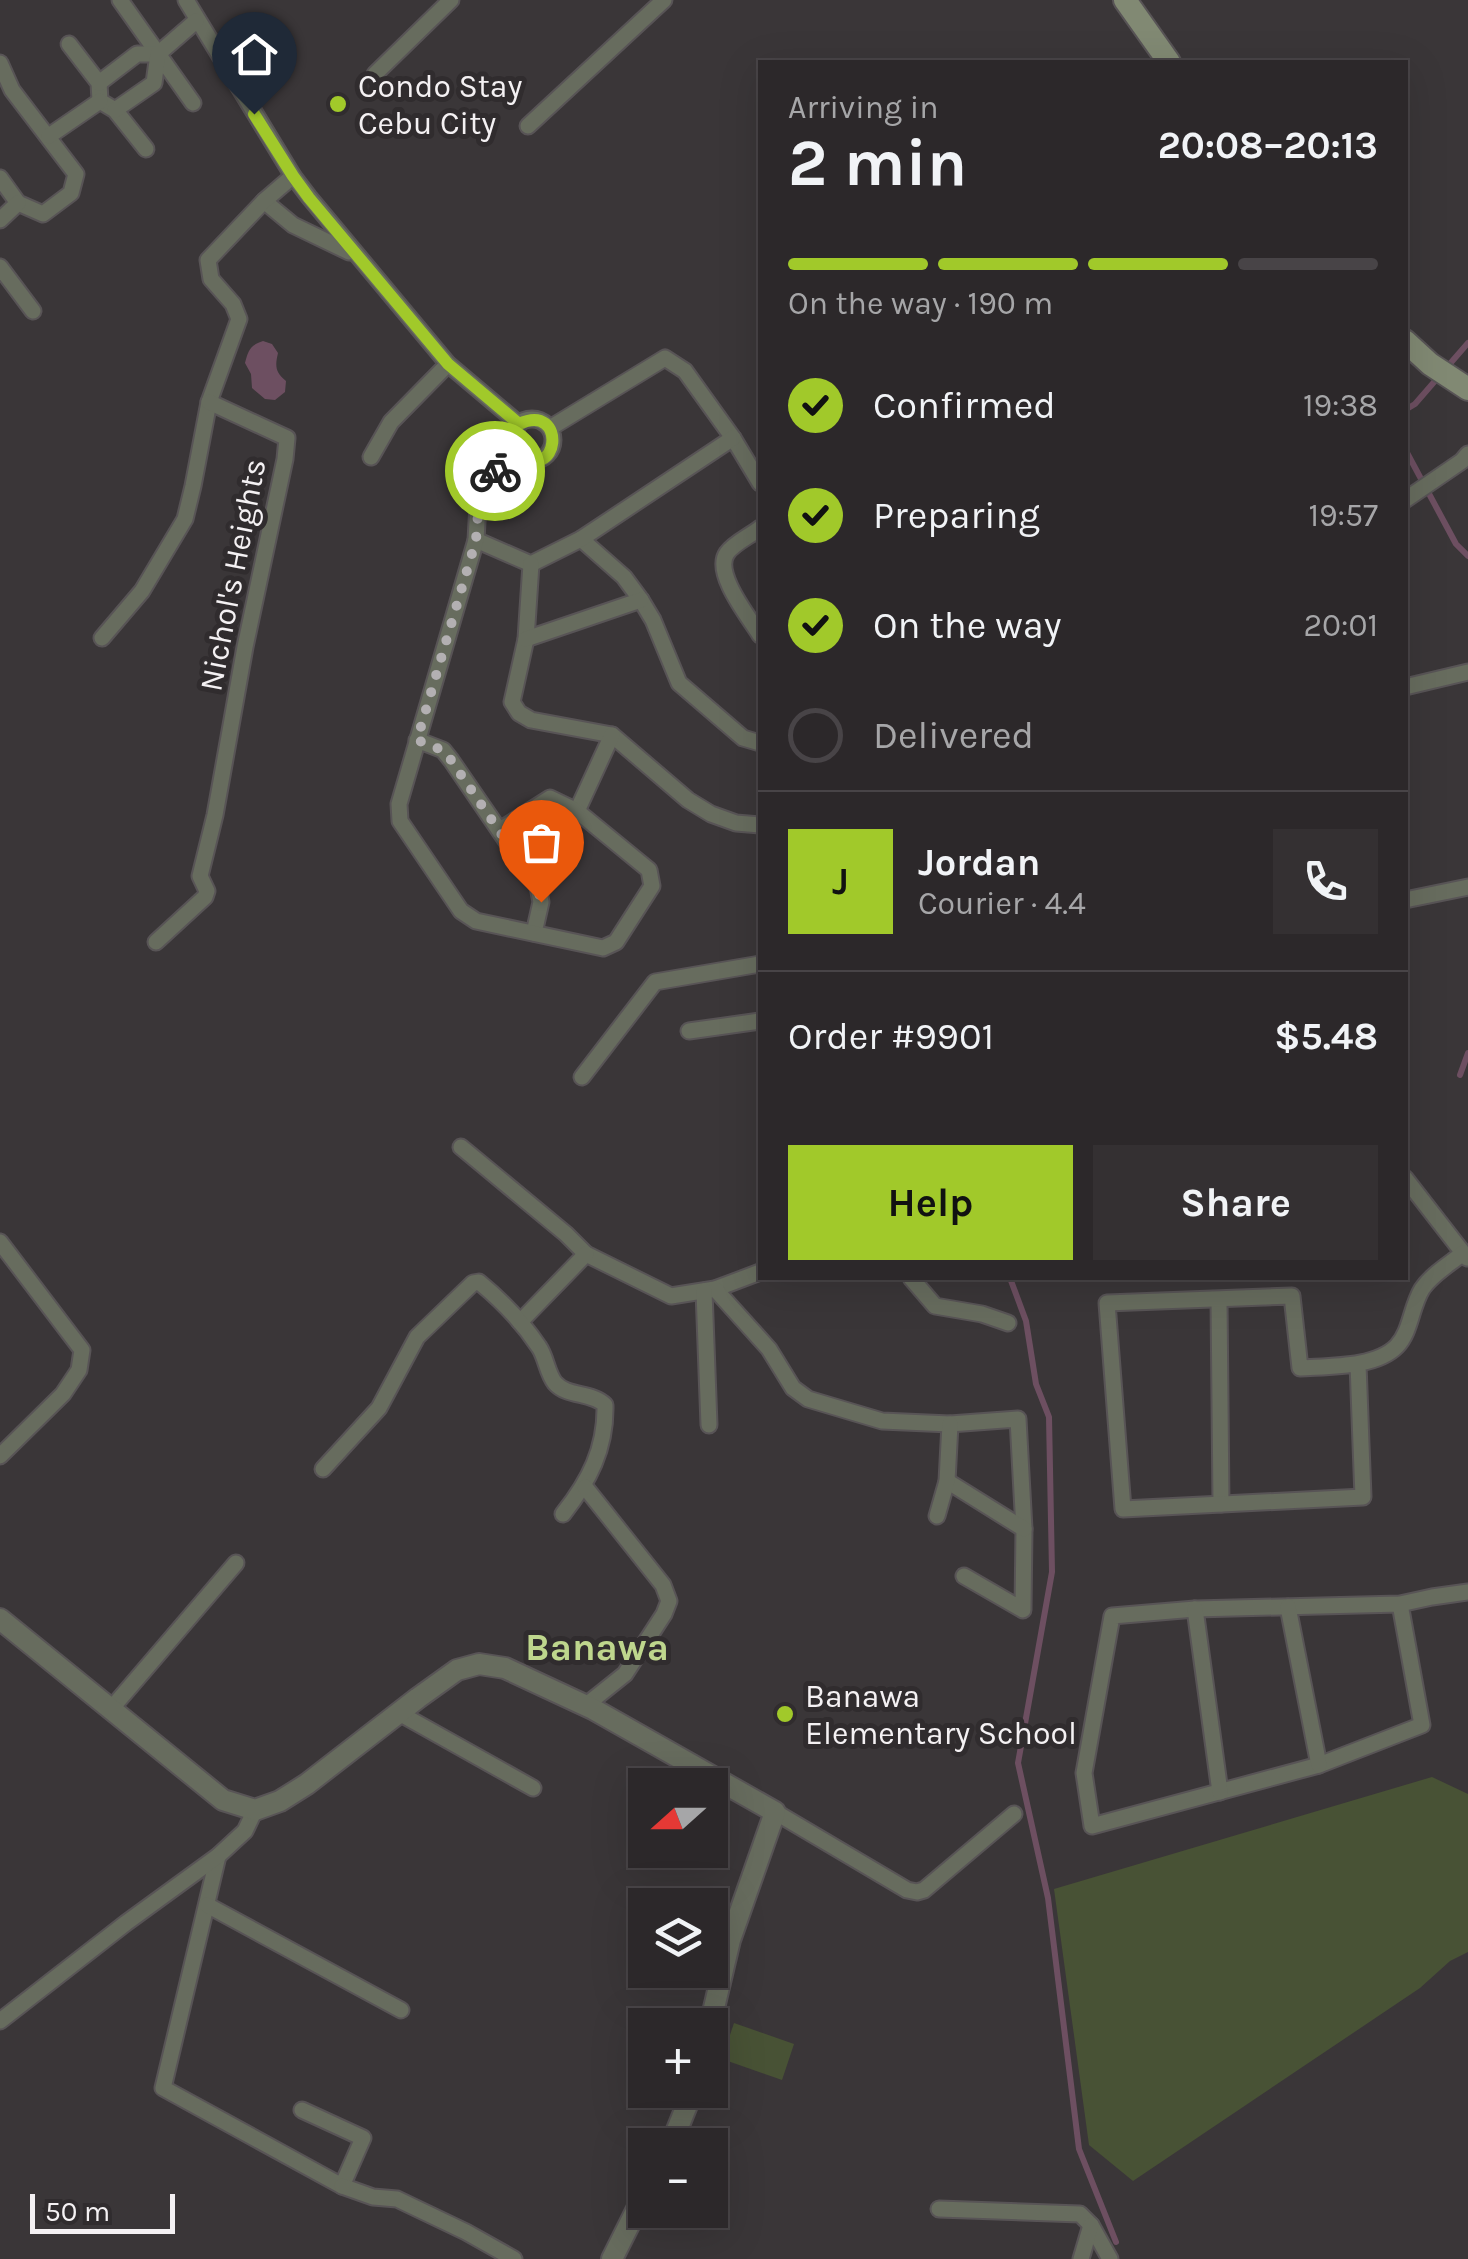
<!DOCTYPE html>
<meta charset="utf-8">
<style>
:root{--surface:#2c282a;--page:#343032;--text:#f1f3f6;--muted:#a6a6a8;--line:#484447;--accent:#a1c92a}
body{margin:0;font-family:Karla,sans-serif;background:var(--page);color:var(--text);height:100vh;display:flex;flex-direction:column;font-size:38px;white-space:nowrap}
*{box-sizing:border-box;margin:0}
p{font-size:32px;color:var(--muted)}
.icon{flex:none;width:55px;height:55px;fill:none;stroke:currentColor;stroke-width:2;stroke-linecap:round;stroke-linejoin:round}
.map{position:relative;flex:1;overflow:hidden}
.sheet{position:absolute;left:758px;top:60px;width:650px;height:1220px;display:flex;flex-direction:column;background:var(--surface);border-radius:0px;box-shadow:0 10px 40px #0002,0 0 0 2px var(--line)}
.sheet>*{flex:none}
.needle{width:65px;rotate:249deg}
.buttons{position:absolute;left:628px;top:1768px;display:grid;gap:20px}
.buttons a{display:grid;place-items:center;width:100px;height:100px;border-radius:0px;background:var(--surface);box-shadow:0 10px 40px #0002,0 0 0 2px var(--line);font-size:50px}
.scale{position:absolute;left:30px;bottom:25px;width:145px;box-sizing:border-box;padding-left:10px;border:5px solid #f4f1f3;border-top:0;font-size:28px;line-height:35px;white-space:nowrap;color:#f4f1f3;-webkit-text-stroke:8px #302c2e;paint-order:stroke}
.pin{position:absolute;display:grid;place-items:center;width:85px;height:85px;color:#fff;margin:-102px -42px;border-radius:50% 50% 50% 0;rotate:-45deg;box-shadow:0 0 10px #0007}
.pin .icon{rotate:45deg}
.courier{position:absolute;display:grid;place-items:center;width:100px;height:100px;margin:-50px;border:8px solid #a1c92a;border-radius:50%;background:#fff;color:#222;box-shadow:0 2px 12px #0007}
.head em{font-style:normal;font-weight:700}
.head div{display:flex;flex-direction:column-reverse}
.head{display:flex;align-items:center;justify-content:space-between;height:170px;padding:0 30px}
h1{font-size:65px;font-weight:700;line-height:75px}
.bar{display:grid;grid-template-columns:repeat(4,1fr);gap:15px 10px;align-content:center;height:120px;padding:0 30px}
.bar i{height:12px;border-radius:8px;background:var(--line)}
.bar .current{background:var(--accent)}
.bar p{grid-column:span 4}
.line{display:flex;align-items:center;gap:25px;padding:0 30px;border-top:2px solid var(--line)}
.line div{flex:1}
.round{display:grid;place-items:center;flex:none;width:105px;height:105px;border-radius:0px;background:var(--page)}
ol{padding:0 30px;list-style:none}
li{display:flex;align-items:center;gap:30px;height:110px}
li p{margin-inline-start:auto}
li .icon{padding:10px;border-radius:50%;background:var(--accent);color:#111;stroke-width:4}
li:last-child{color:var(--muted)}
li i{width:55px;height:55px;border:5px solid var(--line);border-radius:50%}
.cta{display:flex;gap:20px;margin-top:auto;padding:20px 30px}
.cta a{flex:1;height:115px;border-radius:0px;background:var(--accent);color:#111;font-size:40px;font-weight:700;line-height:115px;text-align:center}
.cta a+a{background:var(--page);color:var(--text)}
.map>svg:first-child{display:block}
.green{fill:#485235}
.water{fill:#6d4f61}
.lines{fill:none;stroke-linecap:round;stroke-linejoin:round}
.stream{stroke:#6d4f61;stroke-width:6}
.minor-casing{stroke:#585456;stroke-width:19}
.tertiary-casing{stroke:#585456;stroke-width:24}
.secondary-casing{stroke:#585456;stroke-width:26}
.minor{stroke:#676c5e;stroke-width:15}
.tertiary{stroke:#676c5e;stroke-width:20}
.secondary{stroke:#818973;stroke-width:22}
.done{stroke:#b3b0b2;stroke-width:10;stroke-dasharray:0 18}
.route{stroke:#a1c92a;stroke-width:12}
.poi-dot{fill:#a1c92a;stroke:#302c2e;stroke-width:4}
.labels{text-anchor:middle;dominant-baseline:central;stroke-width:10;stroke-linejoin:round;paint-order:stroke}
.poi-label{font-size:32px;fill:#f4f1f3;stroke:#302c2e;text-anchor:start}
.street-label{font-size:32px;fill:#f4f1f3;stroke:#302c2e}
.quarter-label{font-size:38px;font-weight:bold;fill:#bed68d;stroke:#302c2e}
</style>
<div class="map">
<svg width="1468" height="2259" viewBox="0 0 1468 2259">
<rect width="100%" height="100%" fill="#3a3638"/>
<!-- green -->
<g class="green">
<polygon points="1432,1777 1468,1794 1468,1952 1450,1961 1420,1988 1133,2181 1089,2145 1054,1889"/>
<polygon points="734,2023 794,2044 782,2080 722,2059"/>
</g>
<!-- water -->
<path class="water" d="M263,341l9,3 6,9c-3,13 -3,19 8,28l-1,11 -10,8 -10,-1 -13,-11 -1,-14 -6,-11c3,-12 5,-18 18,-22z"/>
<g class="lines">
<!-- stream -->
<g class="stream">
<polyline points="1405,410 1415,404 1468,343"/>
<polyline points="1405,449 1456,544 1468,556"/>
<polyline points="1460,1075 1468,1053"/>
<polyline points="1010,1278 1026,1321 1036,1384 1049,1417 1052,1572 1018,1763 1048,1898 1079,2149 1116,2242"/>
</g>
<!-- minor casing -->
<g class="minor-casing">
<g id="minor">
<polyline points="120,0 193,103"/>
<polyline points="186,0 293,176 309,197 448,364 519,424"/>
<polyline points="69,44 99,83 100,101 115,110 146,149"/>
<polyline points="0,63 12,90 76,174 71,193 43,214 18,203 0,178"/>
<polyline points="375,74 451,0"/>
<polyline points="99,83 137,54 158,54"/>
<polyline points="115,110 154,83 158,54 196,21"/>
<polyline points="528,126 664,0"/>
<polyline points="49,136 100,101"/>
<polyline points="264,201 293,225 349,252"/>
<polyline points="0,220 18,203"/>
<polyline points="0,267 33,311"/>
<circle cx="532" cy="440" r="21"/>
<polyline points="550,428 665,358 685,371 733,438 760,483"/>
<polyline points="371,457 391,422 448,364"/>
<polyline points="1405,500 1462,461 1468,454"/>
<path d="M760,528c-10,8 -26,15 -33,25 -14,20 22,64 33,82"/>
<polyline points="581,539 624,577 641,600 653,620 679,683 743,738 760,743"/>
<polyline points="476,540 531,564 581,539 733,438"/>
<polyline points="531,564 526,639 512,702 519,713 531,720 612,735 688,800 711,814 736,823 760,825"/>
<polyline points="102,638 142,591 185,519 193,486 209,402 239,319 233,304 211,279 208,260 264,201 293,176"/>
<polyline points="526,639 641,600"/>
<polyline points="1405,687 1468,672"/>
<polyline points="417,740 443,750 451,760 538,887 541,902 534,933"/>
<polyline points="577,811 612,735"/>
<polyline points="500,830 550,798 577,811 649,870 652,886 616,942 603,948 476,921 461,911 400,821 399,804 476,540 479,486 515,452"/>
<polyline points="1405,900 1468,887"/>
<polyline points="156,942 205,897 207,891 200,876 215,815 245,647 285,459 287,438 209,402"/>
<polyline points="689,1031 760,1021"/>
<polyline points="582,1077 655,982 760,964"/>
<polyline points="461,1147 566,1234 586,1254 671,1296 715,1289 760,1272"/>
<polyline points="1405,1178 1467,1258"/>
<polyline points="0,1242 82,1350 79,1370 63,1394 0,1456"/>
<polyline points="911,1278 935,1306 982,1314 1008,1323"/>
<polyline points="715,1289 769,1349 793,1388 808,1399 882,1421 950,1424 1018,1419 1024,1529 1023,1610 964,1576"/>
<polyline points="704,1291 709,1425"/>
<polyline points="1219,1300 1221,1504"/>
<polyline points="520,1322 586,1254"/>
<path d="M1358,1364l5,133 -240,12 -16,-206 185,-7 8,72c28,-2 76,0 97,-22 14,-15 14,-39 25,-57 10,-15 28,-25 41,-36"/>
<path d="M323,1469l56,-61 38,-71 56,-54 6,-1c22,18 44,41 60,65 7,10 8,26 16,36 12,14 37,9 50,22 1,44 -16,76 -42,109"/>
<polyline points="947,1481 1024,1529"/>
<polyline points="585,1487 663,1585 669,1601 664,1614 625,1674 585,1706"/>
<polyline points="937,1516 947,1481 950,1424"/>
<polyline points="1400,1604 1422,1725 1319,1765 1092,1826 1084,1773 1112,1616 1195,1609 1400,1604 1432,1597 1468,1592"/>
<polyline points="1288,1607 1319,1765"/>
<polyline points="1195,1609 1220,1792"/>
<polyline points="111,1709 236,1563"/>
<polyline points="399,1713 533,1788"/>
<polyline points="775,1812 907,1890 917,1892 924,1890 1014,1814"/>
<polyline points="218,1856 163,2088 342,2186 363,2138 302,2110"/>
<polyline points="207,1905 401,2010"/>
<polyline points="0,2021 126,1923 218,1856 245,1831 255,1810"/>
<polyline points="342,2186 373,2197 397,2199 466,2232 514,2259"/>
<polyline points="939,2209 1080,2214 1091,2225 1110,2259"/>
<polyline points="1081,2259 1091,2225"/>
</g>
</g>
<!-- tertiary casing -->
<g class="tertiary-casing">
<g id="tertiary">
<polyline points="0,1619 223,1800 255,1810 280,1801 307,1784 418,1698 457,1670 479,1664 505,1668 593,1709 775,1812 730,1940 710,2025"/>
<polyline points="671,2145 693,2090"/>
<polyline points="612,2259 645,2193"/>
</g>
</g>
<!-- secondary casing -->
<g class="secondary-casing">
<g id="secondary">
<polyline points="1125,0 1169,62"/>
<polyline points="1405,341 1430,364 1468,389"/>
</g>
</g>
<!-- minor -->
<use href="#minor" class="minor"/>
<!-- tertiary -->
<use href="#tertiary" class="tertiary"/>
<!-- secondary -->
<use href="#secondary" class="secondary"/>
</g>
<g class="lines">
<!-- done -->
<polyline class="done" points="495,471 480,486 476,540 417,740 442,750 451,760 538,888 541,902"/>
<!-- route -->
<path class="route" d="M254,114l39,62 16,22 139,166 71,60c49,-23 41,64 -4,28l-20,19"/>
</g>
<!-- markers -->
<g class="poi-dot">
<circle cx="338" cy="104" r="10"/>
<circle cx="785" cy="1714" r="10"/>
</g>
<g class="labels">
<!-- poi labels -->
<g class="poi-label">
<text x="358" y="86">Condo Stay<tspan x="358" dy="37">Cebu City</tspan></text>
<text x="805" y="1696">Banawa<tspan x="805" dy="37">Elementary School</tspan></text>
</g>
<!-- street labels -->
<g class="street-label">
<text transform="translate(233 575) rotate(-79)">Nichol's Heights</text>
</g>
<!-- quarter labels -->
<g class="quarter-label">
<text x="597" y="1647">Banawa</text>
</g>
</g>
</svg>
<div class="buttons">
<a><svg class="needle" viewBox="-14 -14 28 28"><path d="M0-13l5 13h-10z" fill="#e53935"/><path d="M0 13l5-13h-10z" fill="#a6a6a8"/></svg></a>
<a><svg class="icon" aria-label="layers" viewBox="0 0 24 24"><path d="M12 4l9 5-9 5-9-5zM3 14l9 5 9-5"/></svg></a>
<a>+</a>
<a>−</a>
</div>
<div class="scale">50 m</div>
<div class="pin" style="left:541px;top:902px;background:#ea580c"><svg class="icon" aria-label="bag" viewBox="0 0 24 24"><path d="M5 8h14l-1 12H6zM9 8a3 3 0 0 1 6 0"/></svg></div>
<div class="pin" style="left:254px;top:114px;background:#1f2937"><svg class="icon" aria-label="home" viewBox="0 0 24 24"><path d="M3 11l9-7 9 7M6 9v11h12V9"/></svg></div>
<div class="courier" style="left:495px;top:471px"><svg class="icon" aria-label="bike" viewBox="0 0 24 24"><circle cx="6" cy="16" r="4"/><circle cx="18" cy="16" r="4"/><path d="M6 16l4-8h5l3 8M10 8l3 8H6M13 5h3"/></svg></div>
<section class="sheet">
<div class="head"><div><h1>2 min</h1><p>Arriving in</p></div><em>20:08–20:13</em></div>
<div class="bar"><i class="current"></i><i class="current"></i><i class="current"></i><i></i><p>On the way · 190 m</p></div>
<ol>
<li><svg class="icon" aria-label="check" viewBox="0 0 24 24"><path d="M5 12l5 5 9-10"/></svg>Confirmed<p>19:38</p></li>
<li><svg class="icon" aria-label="check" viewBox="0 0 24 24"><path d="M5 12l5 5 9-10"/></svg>Preparing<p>19:57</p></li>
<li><svg class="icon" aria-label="check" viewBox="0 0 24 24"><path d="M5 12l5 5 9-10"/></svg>On the way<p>20:01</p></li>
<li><i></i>Delivered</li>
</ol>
<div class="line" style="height:180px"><b class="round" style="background:var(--accent);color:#111">J</b><div><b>Jordan</b><p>Courier · 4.4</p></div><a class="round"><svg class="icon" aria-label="phone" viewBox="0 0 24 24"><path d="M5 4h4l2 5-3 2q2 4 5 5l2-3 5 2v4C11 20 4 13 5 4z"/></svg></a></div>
<div class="line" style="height:130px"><div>Order #9901</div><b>$5.48</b></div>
<div class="cta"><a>Help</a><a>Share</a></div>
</section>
</div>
